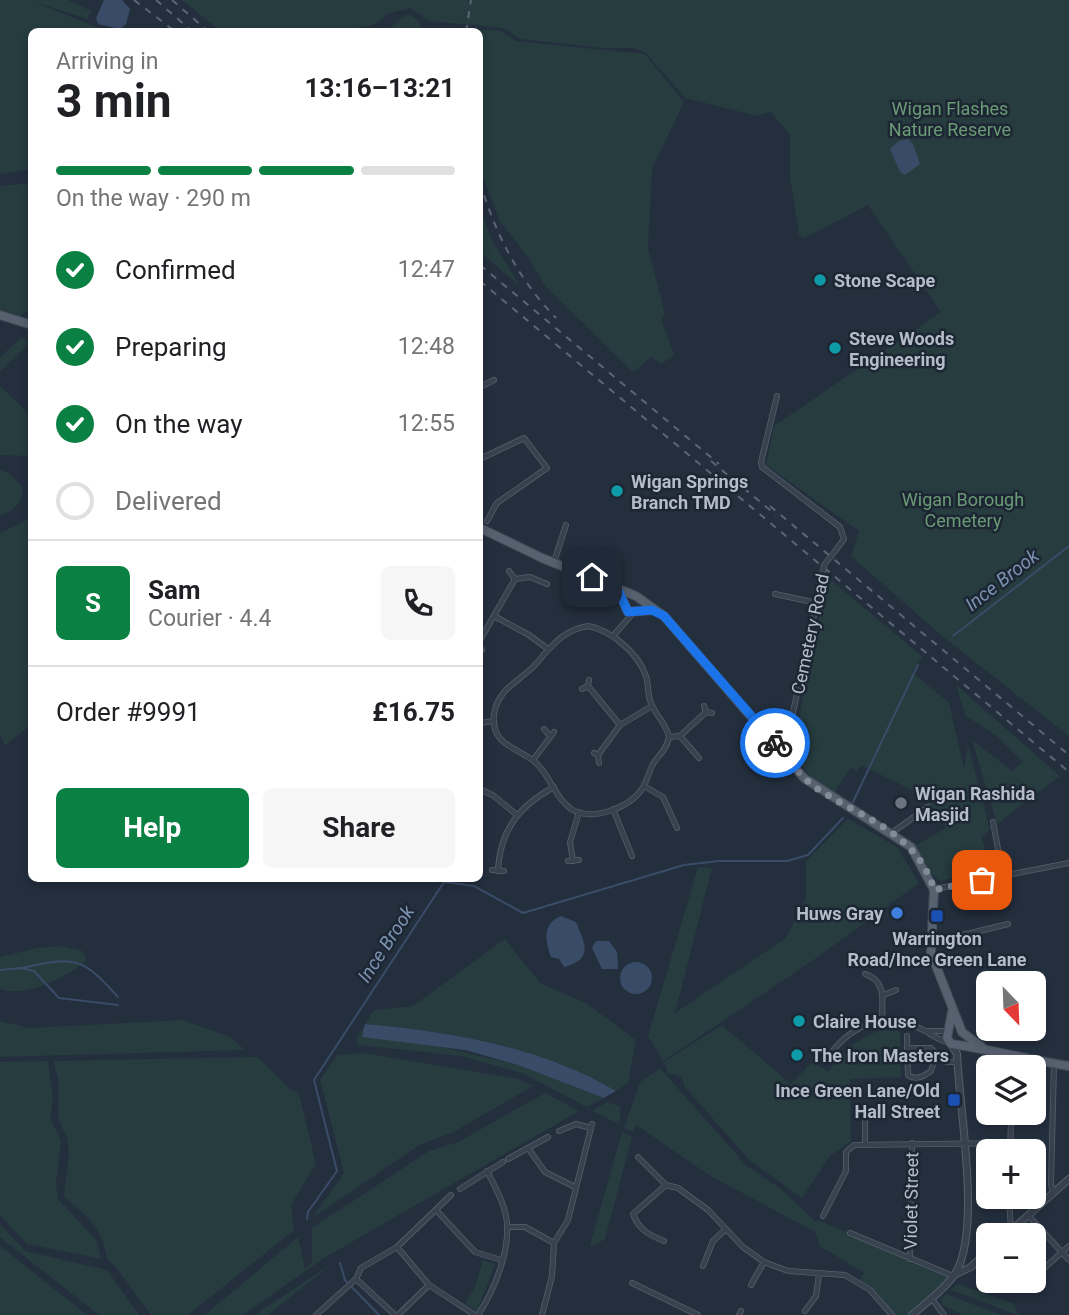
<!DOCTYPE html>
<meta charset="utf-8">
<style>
:root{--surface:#fff;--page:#f6f6f6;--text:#202124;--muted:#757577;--line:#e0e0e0;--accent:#0b8043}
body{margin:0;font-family:Roboto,sans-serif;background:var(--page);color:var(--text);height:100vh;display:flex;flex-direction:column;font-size:26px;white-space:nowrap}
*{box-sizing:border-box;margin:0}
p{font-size:23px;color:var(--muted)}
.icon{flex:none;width:38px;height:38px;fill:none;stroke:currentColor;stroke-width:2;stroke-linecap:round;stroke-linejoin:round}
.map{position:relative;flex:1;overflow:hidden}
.sheet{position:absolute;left:28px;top:28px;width:455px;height:854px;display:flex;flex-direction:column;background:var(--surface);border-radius:10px;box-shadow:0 4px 10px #0003}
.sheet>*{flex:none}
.needle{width:46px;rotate:157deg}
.controls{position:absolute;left:976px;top:971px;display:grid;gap:14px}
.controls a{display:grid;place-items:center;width:70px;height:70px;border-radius:10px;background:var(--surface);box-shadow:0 4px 10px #0003;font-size:35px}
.pin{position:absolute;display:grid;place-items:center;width:60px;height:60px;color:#fff;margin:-30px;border-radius:14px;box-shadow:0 4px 10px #0006}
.courier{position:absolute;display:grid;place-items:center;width:70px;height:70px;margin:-35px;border:5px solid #1a73e8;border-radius:50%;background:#fff;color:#222;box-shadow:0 2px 9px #0007}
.summary em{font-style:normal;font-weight:700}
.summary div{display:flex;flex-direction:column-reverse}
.summary{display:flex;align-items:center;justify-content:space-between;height:119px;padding:0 28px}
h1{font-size:46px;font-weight:700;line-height:52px}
.bar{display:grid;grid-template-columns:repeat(4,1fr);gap:10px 7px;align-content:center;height:84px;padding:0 28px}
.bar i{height:9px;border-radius:5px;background:var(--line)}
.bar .selected{background:var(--accent)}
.bar p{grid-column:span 4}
.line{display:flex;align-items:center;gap:18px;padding:0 28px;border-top:2px solid var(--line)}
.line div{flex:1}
.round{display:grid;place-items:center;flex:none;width:74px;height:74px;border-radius:10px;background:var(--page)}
ol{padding:0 28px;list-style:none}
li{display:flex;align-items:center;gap:21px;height:77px}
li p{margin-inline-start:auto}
li .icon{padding:7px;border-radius:50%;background:var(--accent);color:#fff;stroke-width:4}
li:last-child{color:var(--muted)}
li i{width:38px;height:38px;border:4px solid var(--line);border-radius:50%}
.cta{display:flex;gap:14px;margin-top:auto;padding:14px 28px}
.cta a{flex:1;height:80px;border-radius:10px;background:var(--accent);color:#fff;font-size:28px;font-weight:700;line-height:80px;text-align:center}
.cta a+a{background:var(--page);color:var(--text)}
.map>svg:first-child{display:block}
.green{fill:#263c3f}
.water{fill:#394c67}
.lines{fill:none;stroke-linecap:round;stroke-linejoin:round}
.stream{stroke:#394c67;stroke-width:2}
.minor-casing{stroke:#565f6c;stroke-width:6}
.tertiary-casing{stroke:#565f6c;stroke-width:8}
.primary-casing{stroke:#414a57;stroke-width:10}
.minor{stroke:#38414e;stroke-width:4.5}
.tertiary{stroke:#38414e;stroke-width:6}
.primary{stroke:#56606e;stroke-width:8}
.rail{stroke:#5a6575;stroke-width:2;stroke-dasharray:7 7;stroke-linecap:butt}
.minor-bridge-casing{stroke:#565f6c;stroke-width:6;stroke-linecap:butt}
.minor-bridge{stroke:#38414e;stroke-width:4.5}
.done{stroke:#828b98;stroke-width:7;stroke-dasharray:0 12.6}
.route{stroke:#1a73e8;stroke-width:9}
.culture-dot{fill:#0f9aa8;stroke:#1d2633;stroke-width:2.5}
.worship-dot{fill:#6b7280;stroke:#1d2633;stroke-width:2.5}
.shop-dot{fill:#3f7fe0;stroke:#1d2633;stroke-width:2.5}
.transit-dot{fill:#1a4fb4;stroke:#1d2633;stroke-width:2.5}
.labels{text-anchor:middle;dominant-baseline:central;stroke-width:5;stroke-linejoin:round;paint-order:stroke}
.park-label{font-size:18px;fill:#6b9a76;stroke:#1d2633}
.poi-label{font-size:18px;font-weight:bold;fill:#b4bcc9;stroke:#1d2633;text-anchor:start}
.street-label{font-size:18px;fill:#b4bcc9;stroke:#1d2633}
.water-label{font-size:19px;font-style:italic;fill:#7c92b1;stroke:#1d2633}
</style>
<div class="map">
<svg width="1069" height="1315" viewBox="0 0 1069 1315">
<rect width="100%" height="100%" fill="#242f3e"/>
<!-- green -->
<g class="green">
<polygon points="0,0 68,0 91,11 87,19 32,1 106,31 32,32 31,169 0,174"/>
<polygon points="182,0 1069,0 1069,736 942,636 851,556 859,531 766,465 774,426 941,312 868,205 805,238 799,235 790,176 790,135 771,112 757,116 685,98 645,52 633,48 603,48 520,39 504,28 429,21 411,8 390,13 373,25 346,30 348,31 221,31"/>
<polygon points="406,15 412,15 419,22 421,31 386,31"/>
<polygon points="473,29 502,31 516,41 645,54 684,102 652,169 648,248 665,314 661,319 674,355 661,364 651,357 633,372 546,287 527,256 499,220 480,167 480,32 473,31"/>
<polygon points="31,183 31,308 20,316 0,310 0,186"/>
<polygon points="480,205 490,237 520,286 480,252"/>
<polygon points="22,337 31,342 0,371 0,357"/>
<polygon points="0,386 31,416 31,456 0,455"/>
<path d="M0,470l10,4 13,14c-1,16 -9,22 -23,28z"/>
<polygon points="31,518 31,725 5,745 0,735 0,533"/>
<path d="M827,577l96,80 -11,15 37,31 15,66 4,-24 22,85 -9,7 5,14 -20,6 2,18 -28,6 -10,-8 -15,-27 31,-18 -22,-32 -63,-31 -4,7 -6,-5 -17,26c-18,-11 -35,-24 -41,-45z"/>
<polygon points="956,685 1060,776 997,824 972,740 1012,771 1023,762 998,737 965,715"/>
<polygon points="848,819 897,847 919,883 812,961 663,1061 648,1036 698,867 712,868 675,1013 786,938 806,898 806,861"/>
<path d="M505,939l35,44 46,20 50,37 -8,43 -12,8c-77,-45 -163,-59 -251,-67l60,19 93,22 86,33 -17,9 -65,-34 -61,-17 -103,-11 -2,-6 18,-29 39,-4z"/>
<path d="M62,946l20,5 5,9c-20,17 -60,38 -87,29v-32l37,-9z"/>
<polygon points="183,1020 230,1037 245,1050 0,1057 0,1021 29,1028"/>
<path d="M722,1025l69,59 22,-23 15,11c20,-24 34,-41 68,-44l4,5 1,44 -51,2 1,62 -21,15 -28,42 -53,-38 -64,-73 -3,-10 -14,-4 -4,-11z"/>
<polygon points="364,1053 518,1079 533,1086 452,1133 421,1144 312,1218 344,1173 320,1080 337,1055"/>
<path d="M257,1057c15,12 26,29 42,37l17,70 -25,41 3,25 -106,85h-37l-35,-48 -9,-8c-5,-33 -20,-41 -43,-63l5,-42 -2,-16 -9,-20 1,-36 -6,-21z"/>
<polygon points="48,1061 53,1100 50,1118 61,1141 56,1183 58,1199 97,1241 101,1259 27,1244 0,1215 0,1062"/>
<polygon points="660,1068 746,1165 781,1189 816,1222 818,1220 953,1276 912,1315 892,1315 859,1281 864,1273 820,1246 815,1232 709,1175 636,1125 633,1132 624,1128 640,1082"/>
<polygon points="545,1093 579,1111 324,1258 243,1315 205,1315 298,1237 305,1268 312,1262 312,1228 429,1151 458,1142"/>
<polygon points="607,1102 621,1107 619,1124 592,1111"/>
<polygon points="622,1132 632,1137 605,1239 592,1246 590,1245"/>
<polygon points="0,1224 25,1251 107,1270 139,1315 99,1315 0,1237"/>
<polygon points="0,1246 87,1315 0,1315"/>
<polygon points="483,1260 495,1264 477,1311 465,1303 475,1288"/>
<polygon points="333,1263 268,1315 255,1315"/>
<polygon points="958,1284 1014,1304 1018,1315 951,1290"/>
<polygon points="946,1294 1001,1315 963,1315 942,1305 941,1299"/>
</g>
<!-- water -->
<g class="water">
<polygon points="104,0 122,0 130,9 126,24 120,29 98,24 96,18"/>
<polygon points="908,139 913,144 920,164 905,175 900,172 890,149 899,141"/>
<path d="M561,916l15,6c9,22 18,37 -12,45l-5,-8 -8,-2c-6,-17 -9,-33 10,-41z"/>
<polygon points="596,941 609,941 617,952 618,969 602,969 592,948"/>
<circle cx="636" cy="978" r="16"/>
<path d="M365,1024c87,8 174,22 251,67l-12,7 -86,-33 -53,-15 -103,-13z"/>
</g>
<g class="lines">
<!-- stream -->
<g class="stream">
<polyline points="953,636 1069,546"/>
<polyline points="853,802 918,665"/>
<path d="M21,968c54,-11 59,-13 97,29"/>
<polyline points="0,970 21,968 34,971 59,998 118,1005"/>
<polyline points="307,1219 308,1212 337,1171 314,1080 444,882 474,886 523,913 684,865 719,861 787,861 808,855 843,818"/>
<polyline points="340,1263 345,1280 379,1315"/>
</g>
<!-- minor casing -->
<g class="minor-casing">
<g id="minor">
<polyline points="480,387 494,380"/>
<polyline points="777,396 761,462 762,467 840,527 844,539 836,550"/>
<polyline points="480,459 524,438 547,468 497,503 487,521"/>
<polyline points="554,562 566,525"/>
<polyline points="509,571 515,579"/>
<polyline points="775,594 817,603"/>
<polyline points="494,616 529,635 548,649"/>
<path d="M588,626c23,4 50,27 58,50 3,9 1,18 5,27 5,13 15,20 18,34 -2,12 -10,18 -16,27 -4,8 -6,17 -11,25 -13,19 -50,33 -71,20 -16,-11 -21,-34 -36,-47 -17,-14 -45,-17 -41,-48 4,-25 24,-32 40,-48 16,-18 28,-36 54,-40z"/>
<polyline points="613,636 633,613"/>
<polyline points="480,640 515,579 530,577 547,584"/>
<polyline points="480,647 482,650"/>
<polyline points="588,686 620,725"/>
<polyline points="582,689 588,686 589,680"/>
<polyline points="704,706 706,712 712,713"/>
<polyline points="480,723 494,721"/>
<polyline points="544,729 550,736"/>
<polyline points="680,736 706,712"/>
<polyline points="669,737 680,736 699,758"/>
<polyline points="780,749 787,740 823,573"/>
<polyline points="594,753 598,755 599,763"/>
<polyline points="598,755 620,725 652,706"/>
<polyline points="533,760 554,732"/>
<polyline points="644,786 663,797 677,828"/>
<polyline points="480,789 494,796 517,815"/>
<polyline points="613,809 632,856"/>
<polyline points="993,822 1003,876"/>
<polyline points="893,832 928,807"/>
<polyline points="568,861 579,860"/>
<polyline points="573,861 570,842 579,812"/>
<polyline points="492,870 504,871"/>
<path d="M498,871c2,-41 21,-65 56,-84"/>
<polyline points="935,889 1069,863"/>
<polyline points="930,943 1008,924"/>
<path d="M865,974c22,6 17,29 17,46"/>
<polyline points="884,995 896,990"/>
<polyline points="926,1031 949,1031"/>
<path d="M907,1036l1,39c8,6 16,1 23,-4l5,-17"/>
<polyline points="907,1048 931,1048 945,1062 957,1062"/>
<path d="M826,1060c22,-33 54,-49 93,-32 10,4 18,12 29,14"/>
<polyline points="559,1131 576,1124 591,1128"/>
<polyline points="865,1145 865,1120"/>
<polyline points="528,1148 545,1172 575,1187"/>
<polyline points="1010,1152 1011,1121"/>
<polyline points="638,1157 666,1185 678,1188 708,1210 743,1247 764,1262 788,1271 845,1275 870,1290 892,1315"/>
<polyline points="508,1159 548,1137"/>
<polyline points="460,1189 503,1162"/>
<polyline points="1053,1193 1051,1184 1054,1063"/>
<polyline points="1009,1197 1011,1230"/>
<polyline points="436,1210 475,1252 501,1260"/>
<polyline points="1028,1215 1069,1260"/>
<polyline points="823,1216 846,1171 846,1152 854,1145 1010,1143"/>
<polyline points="507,1227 525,1227 554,1243 552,1276 542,1315"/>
<polyline points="850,1233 953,1276"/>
<path d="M664,1241c-15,-6 -25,-11 -31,-27l33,-29"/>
<polyline points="554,1243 568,1220 592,1124"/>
<polyline points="397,1247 451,1195"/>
<polyline points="910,1259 912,1143"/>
<polyline points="703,1266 713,1241 726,1229"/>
<polyline points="1034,1277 1069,1246"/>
<polyline points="356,1279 395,1315"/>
<polyline points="1026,1281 1029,1281"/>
<polyline points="632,1283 698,1315"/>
<polyline points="751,1285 764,1262"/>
<polyline points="932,1299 944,1315"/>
<polyline points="805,1311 816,1296 819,1274"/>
<polyline points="316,1315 356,1279 361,1268 397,1247 429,1285 475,1315"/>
<polyline points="398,1315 429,1285"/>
<path d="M478,1315c17,-26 34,-68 28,-99 -3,-16 -12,-31 -19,-45"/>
<polyline points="739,1315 741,1311"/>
</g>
</g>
<!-- tertiary casing -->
<g class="tertiary-casing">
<g id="tertiary">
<polyline points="1005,1236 1069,1179"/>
<polyline points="954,1275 971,1267 989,1250"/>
<path d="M912,1315c14,-12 33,-26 43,-41 27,-44 4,-166 2,-220l-6,-10"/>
</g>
</g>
<!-- primary casing -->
<g class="primary-casing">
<g id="primary">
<polyline points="0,315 32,325"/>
<polyline points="480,528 542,558 636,596 664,616 804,778 911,847 934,890 931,953 962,1032 983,1048"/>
<polyline points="618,590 628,612 652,610"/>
<path d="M952,1012l-5,26 4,6c39,5 78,16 118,22"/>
</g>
</g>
<!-- minor -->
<use href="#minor" class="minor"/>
<!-- tertiary -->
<use href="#tertiary" class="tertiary"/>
<!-- primary -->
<use href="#primary" class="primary"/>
<!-- rail -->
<g class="rail">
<polyline points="134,0 176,32"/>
<polyline points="156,0 193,32"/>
<polyline points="172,0 209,32"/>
<polyline points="466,32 471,0"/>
<path d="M480,182c15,51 38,97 76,136"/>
<polyline points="480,265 719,464"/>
<polyline points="480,281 1069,772"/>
<polyline points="711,461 776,515"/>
<polyline points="770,506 1069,755"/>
</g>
<!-- minor-bridge casing -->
<g class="minor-bridge-casing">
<polyline id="minor-bridge" points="823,573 824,565 836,550"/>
</g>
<!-- minor-bridge -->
<use href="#minor-bridge" class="minor-bridge"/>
</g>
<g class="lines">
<!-- done -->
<path class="done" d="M775,743c13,15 24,33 40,44 45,31 102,44 119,103l48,-10"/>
<!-- route -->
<polyline class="route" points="592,577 618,590 628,612 652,610 664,616 775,743"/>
</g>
<!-- markers -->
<g class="culture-dot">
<circle cx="820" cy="280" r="7"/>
<circle cx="835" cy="348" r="7"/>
<circle cx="617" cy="491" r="7"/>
<circle cx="799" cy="1021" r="7"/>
<circle cx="797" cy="1055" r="7"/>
</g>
<circle class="worship-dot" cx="901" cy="803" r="7"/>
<circle class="shop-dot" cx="897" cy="913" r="7"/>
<g class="transit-dot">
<rect x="930" y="909" width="14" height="14" rx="3.5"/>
<rect x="947" y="1093" width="14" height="14" rx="3.5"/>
</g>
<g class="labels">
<!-- park labels -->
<g class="park-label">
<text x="950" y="108">Wigan Flashes<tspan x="950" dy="21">Nature Reserve</tspan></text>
<text x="963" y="499">Wigan Borough<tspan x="963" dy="21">Cemetery</tspan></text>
</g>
<!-- poi labels -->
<g class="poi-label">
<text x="834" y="280">Stone Scape</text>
<text x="849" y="338">Steve Woods<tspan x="849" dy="21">Engineering</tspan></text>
<text x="631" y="481">Wigan Springs<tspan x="631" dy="21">Branch TMD</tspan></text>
<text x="915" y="793">Wigan Rashida<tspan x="915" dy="21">Masjid</tspan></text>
<text x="883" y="913" text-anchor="end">Huws Gray</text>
<text x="937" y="938" text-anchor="middle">Warrington<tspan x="937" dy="21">Road/Ince Green Lane</tspan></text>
<text x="813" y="1021">Claire House</text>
<text x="811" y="1055">The Iron Masters</text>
<text x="940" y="1090" text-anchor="end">Ince Green Lane/Old<tspan x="940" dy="21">Hall Street</tspan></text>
</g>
<!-- street labels -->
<g class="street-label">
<text transform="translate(810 634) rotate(-78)">Cemetery Road</text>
<text transform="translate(911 1201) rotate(-89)">Violet Street</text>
</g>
<!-- water labels -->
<g class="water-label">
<text transform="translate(1002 580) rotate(-38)">Ince Brook</text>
<text transform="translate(386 944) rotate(-57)">Ince Brook</text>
</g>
</g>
</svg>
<div class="controls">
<a><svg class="needle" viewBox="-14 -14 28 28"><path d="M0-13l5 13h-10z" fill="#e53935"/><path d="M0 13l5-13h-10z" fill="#757577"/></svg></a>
<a><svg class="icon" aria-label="layers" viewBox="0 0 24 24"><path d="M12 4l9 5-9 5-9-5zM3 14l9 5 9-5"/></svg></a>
<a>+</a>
<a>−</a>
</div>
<div class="pin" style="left:982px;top:880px;background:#ea580c"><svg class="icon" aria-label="bag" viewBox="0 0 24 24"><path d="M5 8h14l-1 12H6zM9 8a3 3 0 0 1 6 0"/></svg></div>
<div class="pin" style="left:592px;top:577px;background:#1f2937"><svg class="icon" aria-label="home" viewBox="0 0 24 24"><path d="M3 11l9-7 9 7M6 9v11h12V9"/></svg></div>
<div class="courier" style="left:775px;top:743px"><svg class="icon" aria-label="bike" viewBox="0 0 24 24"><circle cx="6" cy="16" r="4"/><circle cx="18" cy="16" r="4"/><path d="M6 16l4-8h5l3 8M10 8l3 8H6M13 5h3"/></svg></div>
<section class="sheet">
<div class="summary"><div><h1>3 min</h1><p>Arriving in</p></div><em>13:16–13:21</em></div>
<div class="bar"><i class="selected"></i><i class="selected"></i><i class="selected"></i><i></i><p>On the way · 290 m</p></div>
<ol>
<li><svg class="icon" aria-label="check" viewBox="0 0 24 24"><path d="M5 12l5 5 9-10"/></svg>Confirmed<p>12:47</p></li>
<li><svg class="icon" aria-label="check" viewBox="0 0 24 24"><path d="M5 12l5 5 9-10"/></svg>Preparing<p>12:48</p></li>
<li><svg class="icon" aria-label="check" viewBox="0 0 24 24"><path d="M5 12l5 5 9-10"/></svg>On the way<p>12:55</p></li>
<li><i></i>Delivered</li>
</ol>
<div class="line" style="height:126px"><b class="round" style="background:var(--accent);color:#fff">S</b><div><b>Sam</b><p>Courier · 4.4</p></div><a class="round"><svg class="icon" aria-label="phone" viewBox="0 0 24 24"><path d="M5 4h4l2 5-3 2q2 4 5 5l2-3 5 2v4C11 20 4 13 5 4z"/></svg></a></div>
<div class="line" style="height:91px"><div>Order #9991</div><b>£16.75</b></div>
<div class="cta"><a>Help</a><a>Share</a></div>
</section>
</div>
